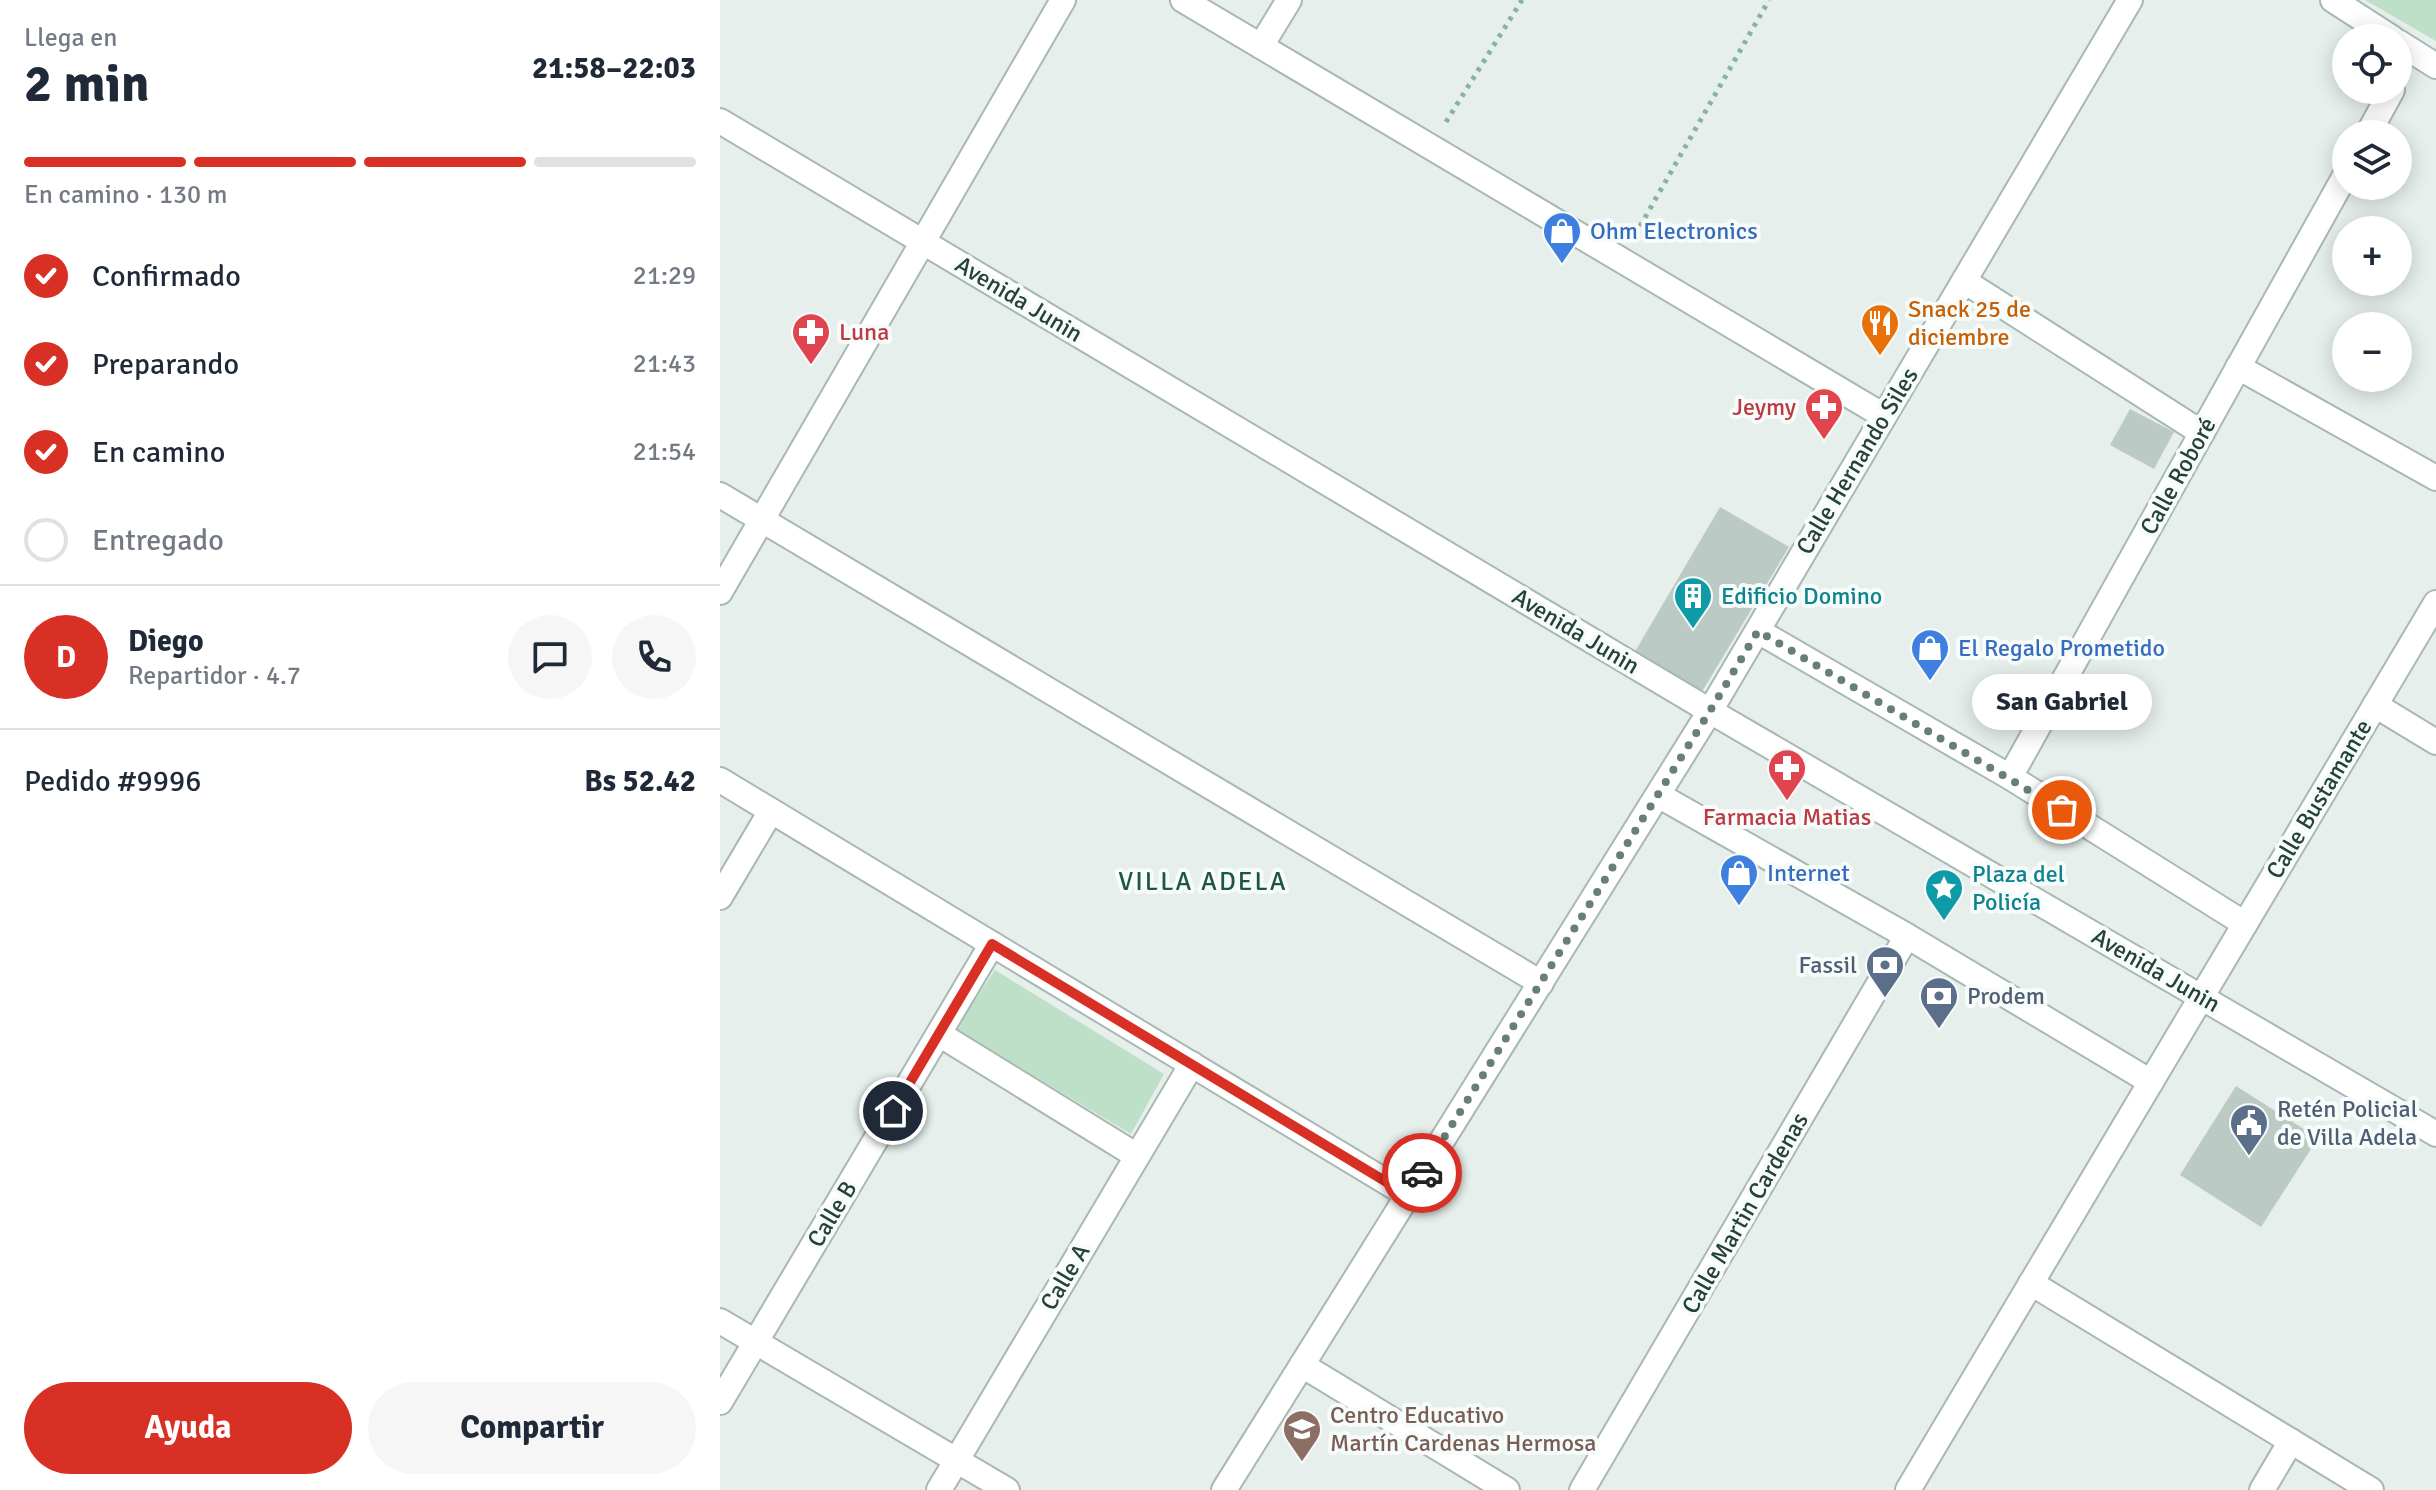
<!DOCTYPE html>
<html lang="es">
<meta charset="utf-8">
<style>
:root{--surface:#fff;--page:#f6f6f7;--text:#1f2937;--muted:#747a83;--line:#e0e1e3;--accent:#d93025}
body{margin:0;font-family:Signika,sans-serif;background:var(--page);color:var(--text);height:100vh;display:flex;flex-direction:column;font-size:30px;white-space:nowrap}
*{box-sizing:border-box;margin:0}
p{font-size:26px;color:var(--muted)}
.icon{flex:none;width:44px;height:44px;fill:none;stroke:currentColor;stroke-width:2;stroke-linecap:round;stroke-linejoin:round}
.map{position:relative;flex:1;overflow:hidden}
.side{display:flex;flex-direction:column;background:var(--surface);width:720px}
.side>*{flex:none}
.tools{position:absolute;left:1612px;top:24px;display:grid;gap:16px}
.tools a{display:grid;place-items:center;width:80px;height:80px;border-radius:50%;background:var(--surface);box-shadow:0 4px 20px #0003;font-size:40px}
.pin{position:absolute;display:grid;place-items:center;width:68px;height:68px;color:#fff;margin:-34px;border:4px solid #fff;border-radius:50%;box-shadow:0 2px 8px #0007}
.courier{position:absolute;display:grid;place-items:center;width:80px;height:80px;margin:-40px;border:6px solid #d93025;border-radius:50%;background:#fff;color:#222;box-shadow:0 2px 10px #0007}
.bubble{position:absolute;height:56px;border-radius:28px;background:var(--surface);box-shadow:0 4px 20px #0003;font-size:26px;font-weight:700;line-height:56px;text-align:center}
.headline em{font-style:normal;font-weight:700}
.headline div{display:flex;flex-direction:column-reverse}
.headline{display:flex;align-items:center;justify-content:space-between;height:136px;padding:0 24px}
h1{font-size:52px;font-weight:700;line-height:60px}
.bar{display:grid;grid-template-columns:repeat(4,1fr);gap:12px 8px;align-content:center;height:96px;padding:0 24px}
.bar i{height:10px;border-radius:6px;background:var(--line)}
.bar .selected{background:var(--accent)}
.bar p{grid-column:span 4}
.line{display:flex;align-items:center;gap:20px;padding:0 24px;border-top:2px solid var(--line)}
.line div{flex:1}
.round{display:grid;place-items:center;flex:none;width:84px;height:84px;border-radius:42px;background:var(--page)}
ol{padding:0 24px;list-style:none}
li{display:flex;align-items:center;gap:24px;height:88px}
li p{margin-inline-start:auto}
li .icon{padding:8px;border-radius:50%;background:var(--accent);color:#fff;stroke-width:4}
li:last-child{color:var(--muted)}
li i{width:44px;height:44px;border:4px solid var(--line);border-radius:50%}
.action{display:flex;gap:16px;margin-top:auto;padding:16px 24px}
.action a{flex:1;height:92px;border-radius:48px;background:var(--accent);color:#fff;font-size:32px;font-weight:700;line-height:92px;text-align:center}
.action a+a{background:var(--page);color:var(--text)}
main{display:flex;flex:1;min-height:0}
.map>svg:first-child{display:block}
.green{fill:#bfe0c8}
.building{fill:#bbcac4}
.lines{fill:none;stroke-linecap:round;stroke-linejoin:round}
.minor-casing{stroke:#a8b8b2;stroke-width:28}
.tertiary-casing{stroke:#a8b8b2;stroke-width:28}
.path{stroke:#86b3a5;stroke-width:5;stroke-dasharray:4 6;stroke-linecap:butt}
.minor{stroke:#fff;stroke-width:24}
.tertiary{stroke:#fff;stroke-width:24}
.done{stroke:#687f78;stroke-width:8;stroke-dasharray:0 14.4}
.route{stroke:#d93025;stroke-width:10}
.labels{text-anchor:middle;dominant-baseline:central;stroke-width:8;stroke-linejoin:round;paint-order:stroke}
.shop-label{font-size:24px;fill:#366cbe;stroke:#f7fbf9;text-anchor:start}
.street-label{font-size:24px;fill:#24423a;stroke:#f7fbf9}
.food-label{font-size:24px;fill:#c56008;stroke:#f7fbf9;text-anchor:start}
.health-label{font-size:24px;fill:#be3a42;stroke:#f7fbf9;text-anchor:start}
.culture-label{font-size:24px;fill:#0d838f;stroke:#f7fbf9;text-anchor:start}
.service-label{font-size:24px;fill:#4e5e75;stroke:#f7fbf9;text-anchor:start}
.education-label{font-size:24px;fill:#785e54;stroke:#f7fbf9;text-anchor:start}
.neighbourhood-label{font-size:26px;letter-spacing:2px;fill:#1f5548;stroke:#f7fbf9}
</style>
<main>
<section class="side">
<div class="headline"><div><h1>2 min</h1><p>Llega en</p></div><em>21:58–22:03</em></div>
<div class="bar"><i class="selected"></i><i class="selected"></i><i class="selected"></i><i></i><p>En camino · 130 m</p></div>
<ol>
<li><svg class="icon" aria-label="check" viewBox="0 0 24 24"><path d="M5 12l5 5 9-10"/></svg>Confirmado<p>21:29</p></li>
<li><svg class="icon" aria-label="check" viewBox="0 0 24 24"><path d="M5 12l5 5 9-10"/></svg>Preparando<p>21:43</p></li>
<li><svg class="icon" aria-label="check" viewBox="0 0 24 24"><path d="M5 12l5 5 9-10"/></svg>En camino<p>21:54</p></li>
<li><i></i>Entregado</li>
</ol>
<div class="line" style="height:144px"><b class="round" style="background:var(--accent);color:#fff">D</b><div><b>Diego</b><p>Repartidor · 4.7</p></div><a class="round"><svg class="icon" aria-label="chat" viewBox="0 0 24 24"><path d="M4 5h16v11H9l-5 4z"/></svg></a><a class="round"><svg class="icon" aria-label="phone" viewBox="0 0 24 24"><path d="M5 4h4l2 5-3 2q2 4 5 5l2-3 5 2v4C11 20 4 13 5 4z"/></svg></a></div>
<div class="line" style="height:104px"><div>Pedido #9996</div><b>Bs 52.42</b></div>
<div class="action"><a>Ayuda</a><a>Compartir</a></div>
</section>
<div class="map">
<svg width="1716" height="1490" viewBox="0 0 1716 1490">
<rect width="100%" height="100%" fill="#e6efeb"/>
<!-- green -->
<g class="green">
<polygon points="1645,0 1716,0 1716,41"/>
<polygon points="275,970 444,1074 411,1134 235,1029"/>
</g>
<!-- building -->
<g class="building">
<polygon points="1410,409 1454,432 1434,469 1390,445"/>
<polygon points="1000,507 1069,547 977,700 910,660"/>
<polygon points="1516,1086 1598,1138 1541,1227 1460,1175"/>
</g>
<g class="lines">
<!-- minor casing -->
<g class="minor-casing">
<g id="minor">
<polyline points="463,0 1164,416"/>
<polyline points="1613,0 1672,38"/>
<polyline points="1678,42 1716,66"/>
<polyline points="541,46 569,0"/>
<polyline points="1648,134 1672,90"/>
<polyline points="1244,281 1482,433"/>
<polyline points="1518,367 1716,478"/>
<polyline points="0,495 821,983"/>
<polyline points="0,592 343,0"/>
<polyline points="1038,631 1290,777 1525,924"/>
<polyline points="1655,705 1716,742"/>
<polyline points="1290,777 1626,174"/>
<polyline points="0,780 688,1195"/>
<polyline points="938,795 1187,936 1431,1082"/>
<polyline points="0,897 51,811"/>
<polyline points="219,1034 417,1156"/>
<polyline points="1311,1283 1651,1490"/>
<polyline points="0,1321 287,1490"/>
<polyline points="582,1365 787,1490"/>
<polyline points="0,1402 272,944"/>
<polyline points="219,1490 472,1064"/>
<polyline points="504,1490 990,711 1410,0"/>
<polyline points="862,1490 1187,936"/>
<polyline points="1188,1490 1716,603"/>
<polyline points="1542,1490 1571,1441"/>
</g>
</g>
<!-- tertiary casing -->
<g class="tertiary-casing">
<polyline id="tertiary" points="0,121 990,711 1716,1134"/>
</g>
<!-- path -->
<g class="path">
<polyline points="726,122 802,0"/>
<polyline points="915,235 1049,0"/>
</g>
<!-- minor -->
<use href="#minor" class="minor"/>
<!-- tertiary -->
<use href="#tertiary" class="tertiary"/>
</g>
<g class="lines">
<!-- done -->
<polyline class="done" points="702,1173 990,711 1038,631 1342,810"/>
<!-- route -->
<polyline class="route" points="173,1111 272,944 688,1195 702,1173"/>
</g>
<!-- icons -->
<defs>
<g id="shop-pin" transform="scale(2)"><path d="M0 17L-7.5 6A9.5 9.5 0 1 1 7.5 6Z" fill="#3f7fe0" stroke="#f7fbf9"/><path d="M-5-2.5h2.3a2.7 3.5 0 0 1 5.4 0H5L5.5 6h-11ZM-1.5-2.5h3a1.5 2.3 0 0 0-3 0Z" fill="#fff"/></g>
<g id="restaurant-pin" transform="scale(2)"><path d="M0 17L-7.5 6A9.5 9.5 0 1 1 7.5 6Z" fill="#e8710a" stroke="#f7fbf9"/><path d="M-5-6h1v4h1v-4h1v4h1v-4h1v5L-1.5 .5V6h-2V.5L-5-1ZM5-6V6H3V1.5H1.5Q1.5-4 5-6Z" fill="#fff"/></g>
<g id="pharmacy-pin" transform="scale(2)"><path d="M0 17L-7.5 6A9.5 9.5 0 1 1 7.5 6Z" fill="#e0444e" stroke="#f7fbf9"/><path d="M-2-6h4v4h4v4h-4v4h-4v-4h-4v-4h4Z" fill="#fff"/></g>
<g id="building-pin" transform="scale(2)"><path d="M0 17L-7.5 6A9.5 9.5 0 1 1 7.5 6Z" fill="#0f9aa8" stroke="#f7fbf9"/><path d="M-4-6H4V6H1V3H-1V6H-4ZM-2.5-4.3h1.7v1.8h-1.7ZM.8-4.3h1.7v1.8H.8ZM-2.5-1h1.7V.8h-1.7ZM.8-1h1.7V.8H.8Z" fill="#fff"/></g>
<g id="sight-pin" transform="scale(2)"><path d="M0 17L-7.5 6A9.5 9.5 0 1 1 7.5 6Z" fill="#0f9aa8" stroke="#f7fbf9"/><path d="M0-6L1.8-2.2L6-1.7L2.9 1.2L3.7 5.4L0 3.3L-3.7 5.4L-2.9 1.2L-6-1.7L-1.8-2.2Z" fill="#fff"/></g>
<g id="bank-pin" transform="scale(2)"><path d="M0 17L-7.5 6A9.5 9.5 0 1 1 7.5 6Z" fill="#5c6f8a" stroke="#f7fbf9"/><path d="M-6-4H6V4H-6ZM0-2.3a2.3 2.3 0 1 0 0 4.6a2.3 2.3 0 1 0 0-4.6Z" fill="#fff"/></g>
<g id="civic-pin" transform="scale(2)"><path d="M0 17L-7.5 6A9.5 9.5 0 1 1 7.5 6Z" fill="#5c6f8a" stroke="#f7fbf9"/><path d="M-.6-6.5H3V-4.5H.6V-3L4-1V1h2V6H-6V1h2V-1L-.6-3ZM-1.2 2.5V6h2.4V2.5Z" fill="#fff"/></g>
<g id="school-pin" transform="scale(2)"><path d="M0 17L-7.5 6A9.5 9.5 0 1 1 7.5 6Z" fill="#8d6e63" stroke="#f7fbf9"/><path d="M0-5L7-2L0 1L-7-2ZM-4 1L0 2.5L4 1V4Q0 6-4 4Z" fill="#fff"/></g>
</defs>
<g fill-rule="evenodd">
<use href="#shop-pin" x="842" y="231"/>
<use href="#restaurant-pin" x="1160" y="323"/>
<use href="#pharmacy-pin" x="91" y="332"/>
<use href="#pharmacy-pin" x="1104" y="407"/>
<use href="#building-pin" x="973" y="596"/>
<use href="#shop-pin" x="1210" y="648"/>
<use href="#pharmacy-pin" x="1067" y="768"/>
<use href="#shop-pin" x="1019" y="873"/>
<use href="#sight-pin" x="1224" y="888"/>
<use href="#bank-pin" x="1165" y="965"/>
<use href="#bank-pin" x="1219" y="996"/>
<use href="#civic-pin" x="1529" y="1123"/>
<use href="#school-pin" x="582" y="1429"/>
</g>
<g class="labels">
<!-- shop labels -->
<g class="shop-label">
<text x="870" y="231">Ohm Electronics</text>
<text x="1238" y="648">El Regalo Prometido</text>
<text x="1047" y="873">Internet</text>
</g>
<!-- street labels -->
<g class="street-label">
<text transform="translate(299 299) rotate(31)">Avenida Junin</text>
<text transform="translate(1137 461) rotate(-59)">Calle Hernando Siles</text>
<text transform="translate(1458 476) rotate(-61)">Calle Roboré</text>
<text transform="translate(856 631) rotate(31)">Avenida Junin</text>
<text transform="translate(1599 799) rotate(-59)">Calle Bustamante</text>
<text transform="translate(1436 970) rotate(30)">Avenida Junin</text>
<text transform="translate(1025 1213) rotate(-60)">Calle Martin Cardenas</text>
<text transform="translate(112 1214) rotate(-59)">Calle B</text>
<text transform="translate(345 1277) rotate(-59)">Calle A</text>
</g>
<!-- food labels -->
<g class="food-label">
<text x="1188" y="309">Snack 25 de<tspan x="1188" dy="28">diciembre</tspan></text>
</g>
<!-- health labels -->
<g class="health-label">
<text x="119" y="332">Luna</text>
<text x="1076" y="407" text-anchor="end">Jeymy</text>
<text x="1067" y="817" text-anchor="middle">Farmacia Matias</text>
</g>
<!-- culture labels -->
<g class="culture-label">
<text x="1001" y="596">Edificio Domino</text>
<text x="1252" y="874">Plaza del<tspan x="1252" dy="28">Policía</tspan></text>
</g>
<!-- service labels -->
<g class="service-label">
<text x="1137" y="965" text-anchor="end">Fassil</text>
<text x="1247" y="996">Prodem</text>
<text x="1557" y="1109">Retén Policial<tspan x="1557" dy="28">de Villa Adela</tspan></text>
</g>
<!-- education labels -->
<g class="education-label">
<text x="610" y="1415">Centro Educativo<tspan x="610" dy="28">Martín Cardenas Hermosa</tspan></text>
</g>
<!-- neighbourhood labels -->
<g class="neighbourhood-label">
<text x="483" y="882">VILLA ADELA</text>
</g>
</g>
</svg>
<div class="tools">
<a><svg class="icon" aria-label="locate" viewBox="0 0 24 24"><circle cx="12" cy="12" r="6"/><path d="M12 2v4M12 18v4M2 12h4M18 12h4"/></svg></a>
<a><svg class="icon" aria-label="layers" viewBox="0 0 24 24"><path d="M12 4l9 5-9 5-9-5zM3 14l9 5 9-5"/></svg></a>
<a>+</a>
<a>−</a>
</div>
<div class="pin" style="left:1342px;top:810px;background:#ea580c"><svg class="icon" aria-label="bag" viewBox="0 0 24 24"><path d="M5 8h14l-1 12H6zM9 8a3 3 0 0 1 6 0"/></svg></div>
<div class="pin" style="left:173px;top:1111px;background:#1f2937"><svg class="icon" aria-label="home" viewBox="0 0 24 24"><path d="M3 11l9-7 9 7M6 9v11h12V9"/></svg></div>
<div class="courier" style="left:702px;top:1173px"><svg class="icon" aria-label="car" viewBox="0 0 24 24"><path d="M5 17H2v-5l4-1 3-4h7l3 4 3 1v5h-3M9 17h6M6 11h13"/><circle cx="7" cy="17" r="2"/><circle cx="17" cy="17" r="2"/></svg></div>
<div class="bubble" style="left:1252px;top:674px;width:180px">San Gabriel</div>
</div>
</main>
